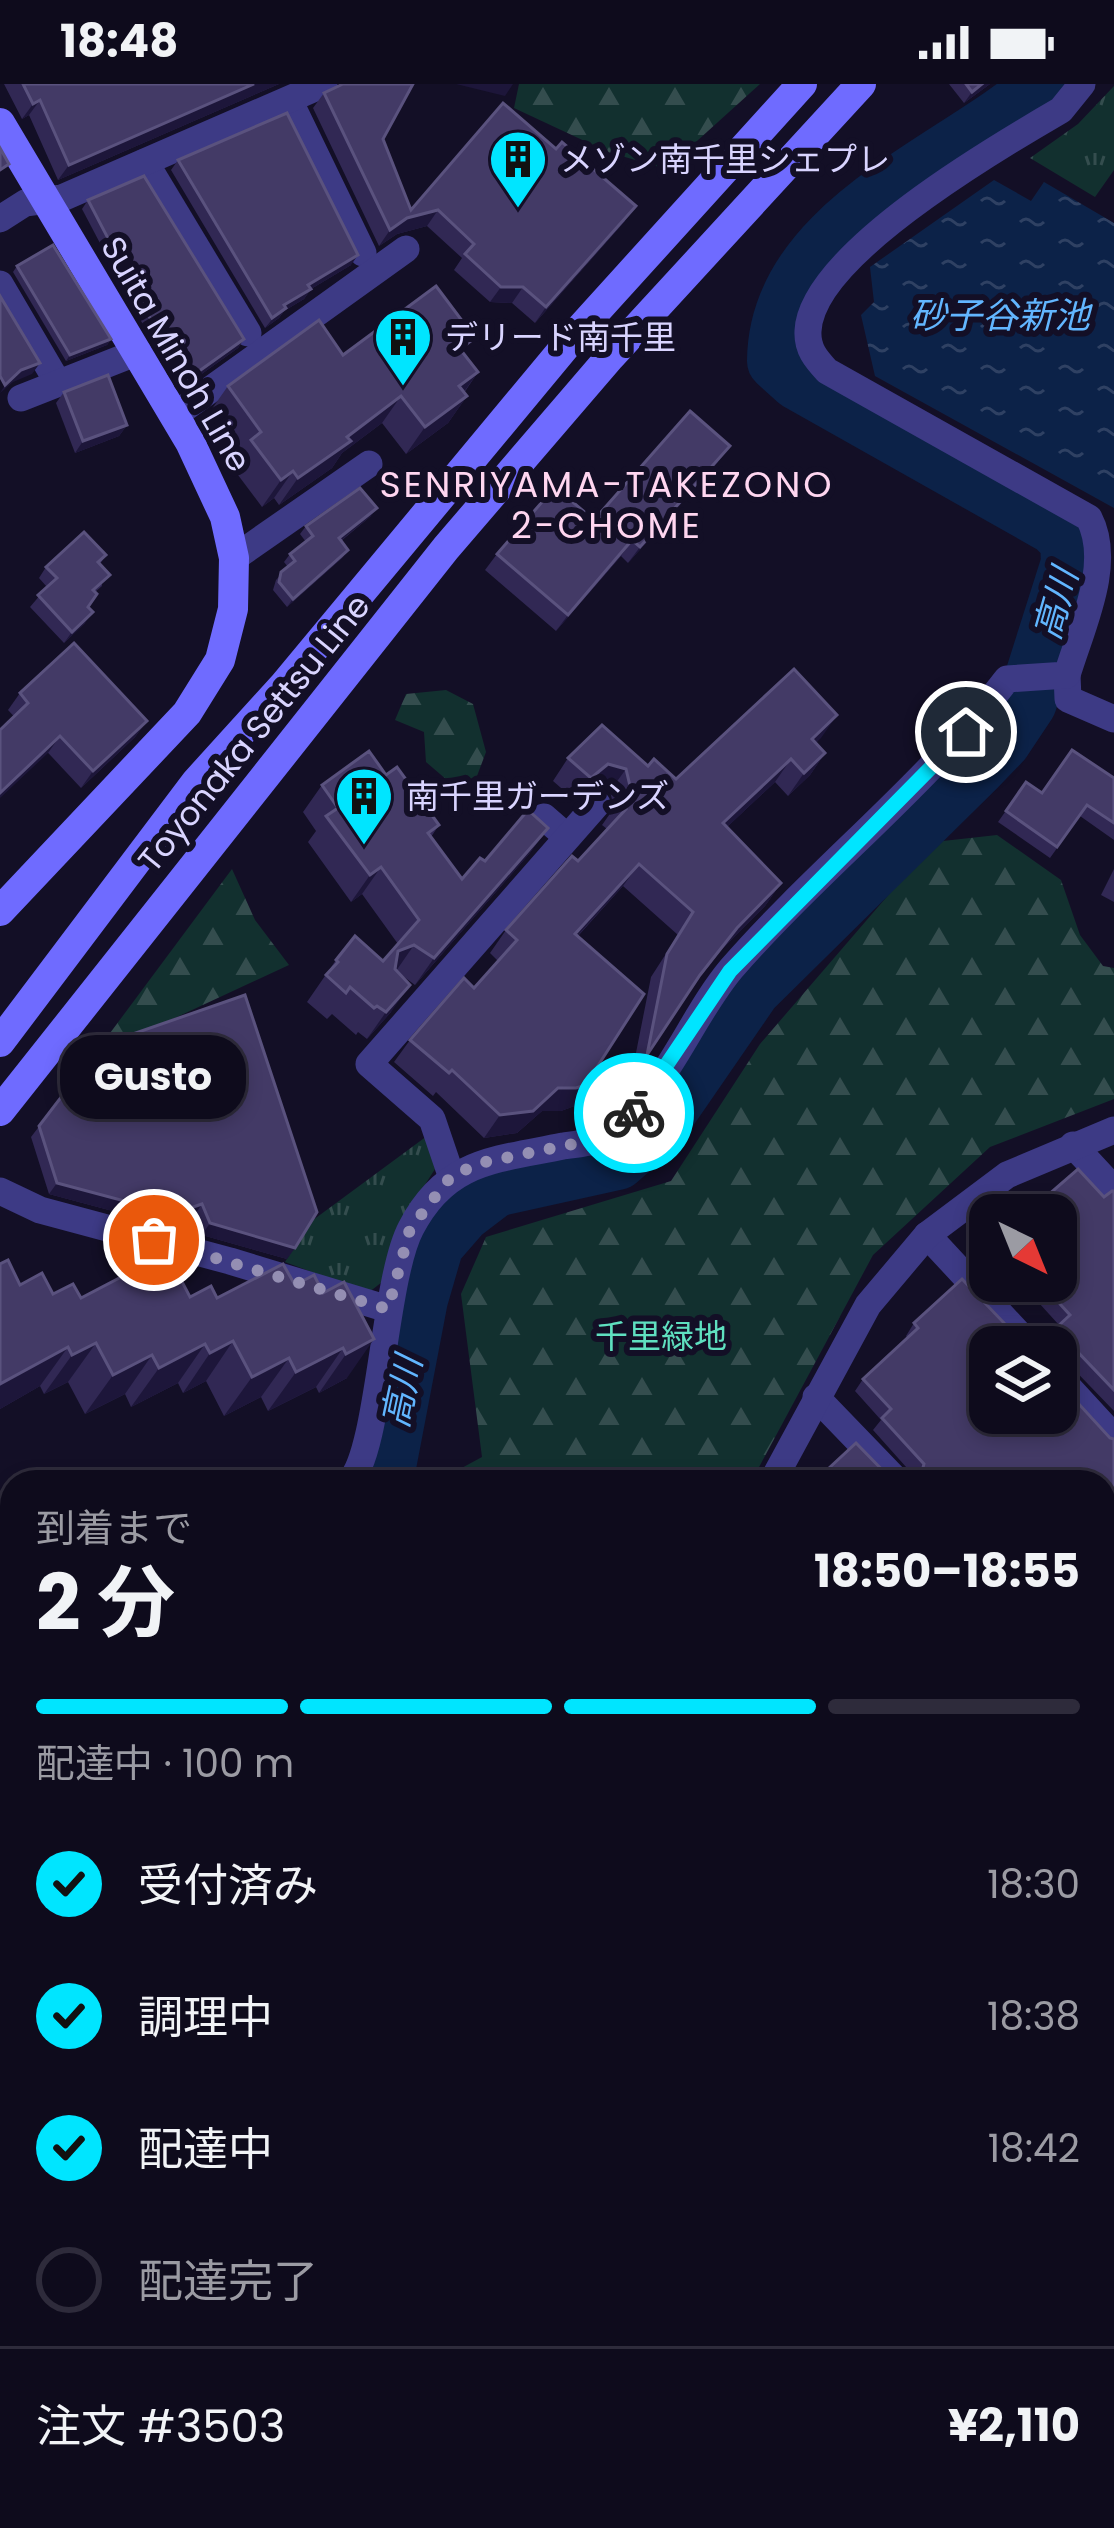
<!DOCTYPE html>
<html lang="ja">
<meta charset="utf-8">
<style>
:root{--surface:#0e0b1c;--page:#1c1929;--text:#f1f3f6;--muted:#9b9ba3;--line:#2e2b3b;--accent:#00e5ff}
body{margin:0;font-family:Poppins,"Noto Sans JP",sans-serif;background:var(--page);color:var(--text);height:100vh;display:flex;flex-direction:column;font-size:45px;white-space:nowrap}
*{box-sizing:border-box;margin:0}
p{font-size:39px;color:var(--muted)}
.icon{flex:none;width:66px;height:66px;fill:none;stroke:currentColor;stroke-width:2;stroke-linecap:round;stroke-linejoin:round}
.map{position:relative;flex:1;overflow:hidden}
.side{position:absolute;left:0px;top:1386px;width:1116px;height:1059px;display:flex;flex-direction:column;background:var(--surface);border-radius:36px 36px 0 0;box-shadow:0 6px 18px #0003,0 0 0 3px var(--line)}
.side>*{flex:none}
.needle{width:78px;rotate:137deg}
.fabs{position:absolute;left:969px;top:1110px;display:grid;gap:24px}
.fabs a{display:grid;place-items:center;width:108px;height:108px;border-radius:24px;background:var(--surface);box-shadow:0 6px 18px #0003,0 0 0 3px var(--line);font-size:60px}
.pin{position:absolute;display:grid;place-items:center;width:102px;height:102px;color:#fff;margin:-51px;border:6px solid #fff;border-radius:50%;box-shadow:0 3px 12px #0007}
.courier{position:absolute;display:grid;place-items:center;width:120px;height:120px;margin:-60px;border:9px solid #00e5ff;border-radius:50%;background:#fff;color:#222;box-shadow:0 3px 15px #0007}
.bubble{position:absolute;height:84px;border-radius:36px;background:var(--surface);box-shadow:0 6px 18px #0003,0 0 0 3px var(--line);font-size:39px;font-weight:700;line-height:84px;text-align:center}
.summary em{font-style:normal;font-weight:700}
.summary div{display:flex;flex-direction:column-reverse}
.summary{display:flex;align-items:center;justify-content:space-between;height:204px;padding:0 36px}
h1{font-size:78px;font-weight:700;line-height:90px}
.bar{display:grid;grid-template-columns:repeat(4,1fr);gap:18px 12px;align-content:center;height:144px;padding:0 36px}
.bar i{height:15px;border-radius:9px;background:var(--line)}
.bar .active{background:var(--accent)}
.bar p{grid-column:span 4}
.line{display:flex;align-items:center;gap:30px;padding:0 36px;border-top:3px solid var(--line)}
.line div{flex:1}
ol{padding:0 36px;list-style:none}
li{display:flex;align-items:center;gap:36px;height:132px}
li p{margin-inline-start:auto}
li .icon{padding:12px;border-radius:50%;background:var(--accent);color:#111;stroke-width:4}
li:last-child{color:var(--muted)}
li i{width:66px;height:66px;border:6px solid var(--line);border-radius:50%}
.status{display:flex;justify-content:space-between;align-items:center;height:84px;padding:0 60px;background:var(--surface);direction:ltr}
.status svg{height:33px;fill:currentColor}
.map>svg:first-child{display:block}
.grass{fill:url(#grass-dots)}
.forest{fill:url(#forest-firs)}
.park{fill:url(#park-tufts)}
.water{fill:url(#water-ripples)}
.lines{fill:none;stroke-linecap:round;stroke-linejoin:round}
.river{stroke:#0c2248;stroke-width:60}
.street{stroke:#3d3a85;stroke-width:27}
.secondary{stroke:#6f6bff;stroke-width:30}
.wall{fill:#312854}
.shaded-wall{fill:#1d163a}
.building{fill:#433a66;stroke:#5a527e;stroke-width:3}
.done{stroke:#948fb3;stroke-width:12;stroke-dasharray:0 21.6}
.route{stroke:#00e5ff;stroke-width:15}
.labels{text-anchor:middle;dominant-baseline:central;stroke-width:12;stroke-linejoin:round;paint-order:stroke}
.poi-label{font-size:33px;fill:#d9d4ff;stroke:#130f26;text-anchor:start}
.street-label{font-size:33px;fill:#d9d4ff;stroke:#130f26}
.park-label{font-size:33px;fill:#5fe0c0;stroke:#130f26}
.water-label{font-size:36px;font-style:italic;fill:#62b6ff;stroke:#130f26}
.neighbourhood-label{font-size:36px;letter-spacing:3px;fill:#ffd6f0;stroke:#130f26}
</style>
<div class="status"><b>18:48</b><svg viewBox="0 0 49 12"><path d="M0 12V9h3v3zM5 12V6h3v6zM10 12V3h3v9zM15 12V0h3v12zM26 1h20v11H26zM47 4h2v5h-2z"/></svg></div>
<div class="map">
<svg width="1114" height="2444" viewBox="0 0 1114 2444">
<defs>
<pattern id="grass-dots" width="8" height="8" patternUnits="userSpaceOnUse" patternTransform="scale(3)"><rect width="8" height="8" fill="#12302f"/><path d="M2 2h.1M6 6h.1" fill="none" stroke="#344d4e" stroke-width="1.8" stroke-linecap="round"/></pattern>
<pattern id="forest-firs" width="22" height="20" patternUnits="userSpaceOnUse" patternTransform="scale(3)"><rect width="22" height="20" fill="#12302f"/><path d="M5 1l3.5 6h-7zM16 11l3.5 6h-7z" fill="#344d4e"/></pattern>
<pattern id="park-tufts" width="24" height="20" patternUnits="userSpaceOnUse" patternTransform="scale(3)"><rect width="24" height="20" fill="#12302f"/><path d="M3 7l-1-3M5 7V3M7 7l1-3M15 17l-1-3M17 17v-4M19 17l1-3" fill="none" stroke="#344d4e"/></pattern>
<pattern id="water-ripples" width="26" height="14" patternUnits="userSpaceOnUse" patternTransform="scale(3)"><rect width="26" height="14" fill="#0c2248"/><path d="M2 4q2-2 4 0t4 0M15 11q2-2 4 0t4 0" fill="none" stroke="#2f4163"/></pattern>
</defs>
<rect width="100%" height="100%" fill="#130f26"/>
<!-- grass -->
<polygon class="grass" points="1114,2391 1114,2444 783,2444 851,2433 1104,2433 1104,2392"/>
<!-- forest -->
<g class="forest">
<polygon points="519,0 760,0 666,85 608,68 514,24"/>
<polygon points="446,606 473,620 486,668 477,692 454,702 426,678 424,648 395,636 406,610"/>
<polygon points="997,751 1061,796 1080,851 1103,882 1114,884 1114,1015 990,1063 873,1171 751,1398 436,1398 482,1373 461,1210 486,1153 671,1097 760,960 934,758"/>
<polygon points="232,785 255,836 289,881 93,972"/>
<polygon points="12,1839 12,2433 481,2433 434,2444 3,2444 0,2427 0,1885"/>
</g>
<!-- park -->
<g class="park">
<polygon points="1114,2 1114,86 1095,113 1030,74 1078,40"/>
<polygon points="427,1052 435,1085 399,1141 382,1198 368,1209 285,1178 309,1139"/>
</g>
<!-- water -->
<polygon class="water" points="994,96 1031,117 1044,98 1114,139 1114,424 875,292 861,231 874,218 870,183"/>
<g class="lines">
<!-- river -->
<g class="river">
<path d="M383,1398l35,-183 16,-55 27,-31 34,-26 122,-27 41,-36 93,-135 224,-221 26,-27 26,-39 44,-139 -1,-23 -15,-15 -257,-145 -21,-19c1,-139 179,-198 268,-277"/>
<polyline points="0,1731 12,1687"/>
</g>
<!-- street -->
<g class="street">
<polyline points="289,16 363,169"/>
<polyline points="145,78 248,249"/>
<polyline points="0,135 25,119 62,114 324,0"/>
<polyline points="0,200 58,299"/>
<polyline points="21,314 138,268"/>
<polyline points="175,331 406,165"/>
<polyline points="234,474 369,380"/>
<polyline points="1067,591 1068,615 1114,635"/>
<polyline points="544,733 567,753"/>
<polyline points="1073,1061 1114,1105"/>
<polyline points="451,1091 432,1035 369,980 597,720"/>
<polyline points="0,1107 40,1126 230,1177 388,1225"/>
<polyline points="927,1151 1031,1263"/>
<polyline points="1056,1290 1114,1353"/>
<polyline points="816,1313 898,1398"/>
<path d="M349,1398c31,-28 34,-201 62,-254 35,-68 84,-68 152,-82 14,-2 31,-3 43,-11 56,-35 83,-116 125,-166 88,-101 195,-183 276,-290l60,-4c14,-47 46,-111 22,-157l-262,-147c-11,-12 -20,-22 -19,-40 3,-76 191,-185 253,-221l21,-26"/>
<polyline points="772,1398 868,1221 927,1151 1007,1091 1114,1046"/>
<polyline points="1104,1612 1114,1623"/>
<polyline points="0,1625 12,1581"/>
<polyline points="1104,1834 1114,1824"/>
<polyline points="1104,1896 1114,1941"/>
<polyline points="1104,2180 1114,2178"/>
<polyline points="511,2433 513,2444"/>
</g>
<!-- secondary -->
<g class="secondary">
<polyline points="0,39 190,358 225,433 234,474 233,525 220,576 187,629 0,827"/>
<polyline points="0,958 196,698 284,601 579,246 802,0"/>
<polyline points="0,1027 446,464 610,273 861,0"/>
<polyline points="1104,2371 1114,2369"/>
<polyline points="642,2444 711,2433"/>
</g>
</g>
<!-- wall -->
<g class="wall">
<polygon points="4,0 279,0 58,96 29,31 22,35"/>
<polygon points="341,0 413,0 383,55 411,126 625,137 535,239 512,219 490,218 454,186 462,174 427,142 397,150 379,162 313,24 324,9"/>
<polygon points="949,0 990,0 964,19"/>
<polygon points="178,76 351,181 311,205 304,215 284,227 279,234 265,244 171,86"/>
<polygon points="88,116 244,255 238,264 182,304 141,237 82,125"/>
<polygon points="17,182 111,255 107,261 66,277 13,188"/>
<polygon points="464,270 478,288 464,309 467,312 448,339 406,370 382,339 342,369 332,384 279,421 274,414 262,423 232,383 240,372 209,329 228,302 343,271"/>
<polygon points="64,308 127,341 119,352 75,369 56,319"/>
<polygon points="718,378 628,479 621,472 556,547 485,486 497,470 594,436"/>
<polygon points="371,432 341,457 348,466 342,474 287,523 273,506 276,496 288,483 284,478 290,470 306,458 300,450 306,442"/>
<polygon points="106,471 100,480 102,502 95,508 88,523 85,539 64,559 30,523 47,503 39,494 46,483"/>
<polygon points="20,609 147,637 135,653 81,704 8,626"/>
<polygon points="837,631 816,659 825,669 810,691 788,712 775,698 727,743 781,799 765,822 721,866 690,905 631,994 651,893 678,851 623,802 578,852 592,991 580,1020 561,1027 542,1027 517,1049 484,1054 436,1008 433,1012 394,978 410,956 474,904 498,877 490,869 506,846 578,777 607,745 602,741 614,724 610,707 592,703 576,717 553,697 568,674 648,682 676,695"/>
<polygon points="386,691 439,741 431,753 462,795 485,777 548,744 529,770 415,901 400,890 391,928 367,955 358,948 356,951 332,930 327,935 307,918 336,876 383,877 398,860 362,810 351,818 308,758 316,747 303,728 322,701"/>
<polygon points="1114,694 1114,756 1080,732 1050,774 998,738 1026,698 1042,709"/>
<polygon points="1114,785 1114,818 1101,811"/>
<polygon points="101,961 287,1175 202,1151 194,1132 165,1141 49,1110 31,1053"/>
<polygon points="1114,1107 1114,1327 1062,1273 1056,1263 1046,1263 1047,1256 1059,1241 1019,1197 1056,1197 1104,1113"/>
<polygon points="0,1180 20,1201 53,1210 81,1214 159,1200 190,1213 217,1214 295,1201 323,1209 344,1198 347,1294 319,1309 316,1303 268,1327 261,1313 224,1332 206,1297 183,1309 178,1299 131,1323 125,1310 85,1330 68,1298 44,1310 40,1302 0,1325"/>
<polygon points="914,1239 1114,1355 1114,1584 1104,1591 1104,1398 914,1398 915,1393 873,1346 881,1336 855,1307 863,1295 908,1254 906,1252"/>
<polygon points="1104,1624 1114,1634 1114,1800 1109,1804 1104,1798"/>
</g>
<!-- shaded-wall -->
<g class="shaded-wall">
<polygon points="254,0 279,0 58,96 69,81"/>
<polygon points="456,0 513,0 505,12"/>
<polygon points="982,0 990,0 964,19 972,8"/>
<polygon points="40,16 29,31 22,35 33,20"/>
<polygon points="636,122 625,137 535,239 546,223"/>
<polygon points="438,126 427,142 397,150 379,162 390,146 407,134"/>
<polygon points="358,171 351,181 301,211 308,201"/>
<polygon points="501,203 523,203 512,219 490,218"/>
<polygon points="311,205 304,215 284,227 279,234 265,244 284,221"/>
<polygon points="111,255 107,261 66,277 70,271"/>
<polygon points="244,255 238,264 182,304 188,295"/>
<polygon points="40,279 32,290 13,298 0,309 5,301 21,286"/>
<polygon points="478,288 459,315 459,302"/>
<polygon points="401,312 382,339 342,369 332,384 279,421 298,394 347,353"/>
<polygon points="467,312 448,339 406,370 425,343"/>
<polygon points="127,341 119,352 75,369 83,357"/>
<polygon points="730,362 718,378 628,479 640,463"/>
<polygon points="293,387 274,414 262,423 281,396"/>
<polygon points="377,424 371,432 334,462 339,454"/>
<polygon points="632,456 621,472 556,547 568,531"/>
<polygon points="348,466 342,474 287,523 293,515"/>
<polygon points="93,528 85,539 64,559 72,548"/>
<polygon points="837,631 821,654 796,678 812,655"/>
<polygon points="147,637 135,653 81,704 93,687"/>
<polygon points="60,652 48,669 0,714 0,709"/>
<polygon points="825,669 810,691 788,712 804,689"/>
<polygon points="791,675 775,698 708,761 723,739"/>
<polygon points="608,680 626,685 610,707 592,703 576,717 591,694"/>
<polygon points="548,744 529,770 415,901 434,874"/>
<polygon points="639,780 623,802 559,872 575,850"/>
<polygon points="381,783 362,810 351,818 370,791"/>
<polygon points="781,799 765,822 721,866 684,914 737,844"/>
<polygon points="414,861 396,887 398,867"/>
<polygon points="410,901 391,928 367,955 386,928"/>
<polygon points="596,998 580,1020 561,1027 542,1027 517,1049 484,1054 500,1031 558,1004"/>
<polygon points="57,1099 202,1120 194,1132 165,1141 49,1110"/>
<polygon points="210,1139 295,1164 287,1175 202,1151"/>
<polygon points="374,1255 347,1294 319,1309 346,1270"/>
<polygon points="233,1257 206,1297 183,1309 210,1269"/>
<polygon points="96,1259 68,1298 44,1310 72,1271"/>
<polygon points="205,1260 178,1299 131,1323 159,1284"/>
<polygon points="1071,1261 1062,1273 1056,1275 1056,1264"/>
<polygon points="68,1263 40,1302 0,1325 0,1300"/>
<polygon points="343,1264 316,1303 268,1327 296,1288"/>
<polygon points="152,1271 125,1310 85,1330 113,1291"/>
<polygon points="289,1274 261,1313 224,1332 252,1293"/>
<polygon points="1114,1577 1114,1584 1104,1591 1104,1584"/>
<polygon points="1114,2143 1114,2153 1104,2155 1104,2145"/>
<polygon points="1114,2253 1114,2264 1104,2265 1104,2255"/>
</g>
<!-- building -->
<g class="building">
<polygon points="23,0 254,0 69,81 40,16 33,20"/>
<polygon points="343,0 413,0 383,55 411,126 503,19 556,65 562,58 636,122 546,223 523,203 501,203 465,170 474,160 438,126 407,134 390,146 324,9"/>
<polygon points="966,0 982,0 972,8"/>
<polygon points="287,29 358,171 308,201 311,205 284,221 286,224 272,234 178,76"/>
<polygon points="0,64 9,80 0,86"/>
<polygon points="144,92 244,255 188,295 147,229 88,116"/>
<polygon points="53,161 111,255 70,271 17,182"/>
<polygon points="436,202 475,254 460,265 478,288 459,302 467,312 425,343 401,312 347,353 351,357 298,394 293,387 281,396 251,356 261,348 228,302 319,236 343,271"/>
<polygon points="0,212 40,279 21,286 5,301 0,292"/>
<polygon points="108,291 127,341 83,357 64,308"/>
<polygon points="690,327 730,362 640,463 632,456 568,531 497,470 555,403 594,436"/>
<polygon points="360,404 377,424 339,454 348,466 293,515 279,498 281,488 295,477 290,470 313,452 306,442"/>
<polygon points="84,448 106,471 98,478 110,491 93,506 97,510 88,523 93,528 72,548 38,511 57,494 46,483"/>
<polygon points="74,559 147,637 93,687 60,652 0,709 0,646 28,619 20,609"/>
<polygon points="794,585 837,631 812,655 825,669 804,689 791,675 723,739 781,799 737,844 700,891 647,971 667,870 693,828 639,780 575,850 644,910 592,991 596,998 576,1004 558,1004 533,1027 500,1031 452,986 449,989 410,956 464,894 474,904 517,856 506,846 572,772 578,777 626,725 618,718 630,702 626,685 608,680 591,694 568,674 602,641 648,682 654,675 676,695"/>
<polygon points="1072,666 1114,694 1114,739 1087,721 1057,763 1006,727 1026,698 1042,709"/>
<polygon points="369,667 386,691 397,683 439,741 428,749 462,795 480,774 485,777 528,726 548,744 434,874 414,861 398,867 395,885 410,901 386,928 377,922 374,924 350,903 346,909 326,891 338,878 336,876 355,852 383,877 419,836 381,783 370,791 326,732 338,724 322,701"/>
<polygon points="245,911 317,1128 295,1164 210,1139 202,1120 173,1130 57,1099 39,1042 101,961"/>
<polygon points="1078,1085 1104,1113 1112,1107 1114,1107 1114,1306 1071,1261 1056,1264 1053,1263 1056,1244 1070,1231 1039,1197 1056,1197 1056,1131 1025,1131"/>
<polygon points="8,1176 20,1201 42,1189 53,1210 73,1200 81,1214 148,1179 159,1200 178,1190 190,1213 211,1202 217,1214 283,1180 295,1201 314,1191 323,1209 344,1198 374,1255 346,1270 343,1264 296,1288 289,1274 252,1293 233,1257 210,1269 205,1260 159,1284 152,1271 113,1291 96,1259 72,1271 68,1263 0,1300 0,1180"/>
<polygon points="962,1195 1027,1263 990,1263 990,1329 1056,1329 1056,1295 1110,1354 1114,1355 1114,1577 1104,1584 1104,1398 919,1398 924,1380 882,1334 891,1325 863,1295 918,1244 914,1239"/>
<polygon points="856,1359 894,1398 814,1398"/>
<polygon points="1104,1624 1114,1634 1114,1788 1105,1778 1104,1779"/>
<polygon points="1104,2011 1110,2044 1105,2045 1114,2095 1114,2143 1104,2145"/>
<polygon points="1114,2215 1114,2253 1104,2255 1104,2216"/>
</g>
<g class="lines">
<!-- done -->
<polyline class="done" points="154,1156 388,1225 410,1145 452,1091 485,1078 602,1054 634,1029"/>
<!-- route -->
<polyline class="route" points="634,1029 730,887 966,648"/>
</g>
<!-- icons -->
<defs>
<g id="building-pin" transform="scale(3)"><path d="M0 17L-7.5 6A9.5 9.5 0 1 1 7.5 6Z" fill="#00e5ff" stroke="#130f26"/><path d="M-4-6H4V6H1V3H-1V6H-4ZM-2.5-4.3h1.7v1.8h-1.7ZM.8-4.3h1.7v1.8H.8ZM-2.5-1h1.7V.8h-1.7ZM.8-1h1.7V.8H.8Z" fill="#111"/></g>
</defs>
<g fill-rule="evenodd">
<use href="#building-pin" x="518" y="75"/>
<use href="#building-pin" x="403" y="253"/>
<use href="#building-pin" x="364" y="712"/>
</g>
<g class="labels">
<!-- poi labels -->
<g class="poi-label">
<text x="560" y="75">メゾン南千里シェプレ</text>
<text x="445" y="253">デリード南千里</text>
<text x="406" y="712">南千里ガーデンズ</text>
</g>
<!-- street labels -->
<g class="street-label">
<text transform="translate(176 270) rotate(60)">Suita Minoh Line</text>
<text transform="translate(254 649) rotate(-51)">Toyonaka Settsu Line</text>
</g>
<!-- park labels -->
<g class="park-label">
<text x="661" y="1252">千里緑地</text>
</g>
<!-- water labels -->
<g class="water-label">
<text x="1000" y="231">砂子谷新池</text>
<text transform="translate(1056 520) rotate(-74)">高川</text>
<text transform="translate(402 1308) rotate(-78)">高川</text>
</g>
<!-- neighbourhood labels -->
<g class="neighbourhood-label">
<text x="607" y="400">SENRIYAMA-TAKEZONO<tspan x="607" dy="41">2-CHOME</tspan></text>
</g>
</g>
</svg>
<div class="fabs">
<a><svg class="needle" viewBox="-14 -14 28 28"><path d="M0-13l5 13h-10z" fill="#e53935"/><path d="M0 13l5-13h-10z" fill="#9b9ba3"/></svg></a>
<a><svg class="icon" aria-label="layers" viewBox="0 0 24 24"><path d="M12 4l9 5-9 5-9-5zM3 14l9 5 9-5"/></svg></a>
</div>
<div class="pin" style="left:154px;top:1156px;background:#ea580c"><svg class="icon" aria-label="bag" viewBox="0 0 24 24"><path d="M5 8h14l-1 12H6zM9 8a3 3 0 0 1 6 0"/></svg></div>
<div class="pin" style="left:966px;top:648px;background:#1f2937"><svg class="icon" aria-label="home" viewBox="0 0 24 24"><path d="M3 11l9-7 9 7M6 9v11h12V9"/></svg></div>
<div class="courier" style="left:634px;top:1029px"><svg class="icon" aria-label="bike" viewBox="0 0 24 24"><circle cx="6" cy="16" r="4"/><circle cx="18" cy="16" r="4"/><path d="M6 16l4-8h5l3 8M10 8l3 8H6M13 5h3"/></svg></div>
<div class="bubble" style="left:60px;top:951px;width:186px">Gusto</div>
<section class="side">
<div class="summary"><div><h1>2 分</h1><p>到着まで</p></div><em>18:50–18:55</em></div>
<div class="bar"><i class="active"></i><i class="active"></i><i class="active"></i><i></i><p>配達中 · 100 m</p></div>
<ol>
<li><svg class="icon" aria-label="check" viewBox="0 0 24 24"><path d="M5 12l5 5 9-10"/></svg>受付済み<p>18:30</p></li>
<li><svg class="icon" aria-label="check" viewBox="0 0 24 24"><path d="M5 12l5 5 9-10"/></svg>調理中<p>18:38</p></li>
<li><svg class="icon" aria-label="check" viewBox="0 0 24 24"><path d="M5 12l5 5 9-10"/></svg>配達中<p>18:42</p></li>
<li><i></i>配達完了</li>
</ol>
<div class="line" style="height:156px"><div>注文 #3503</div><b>¥2,110</b></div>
</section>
</div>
